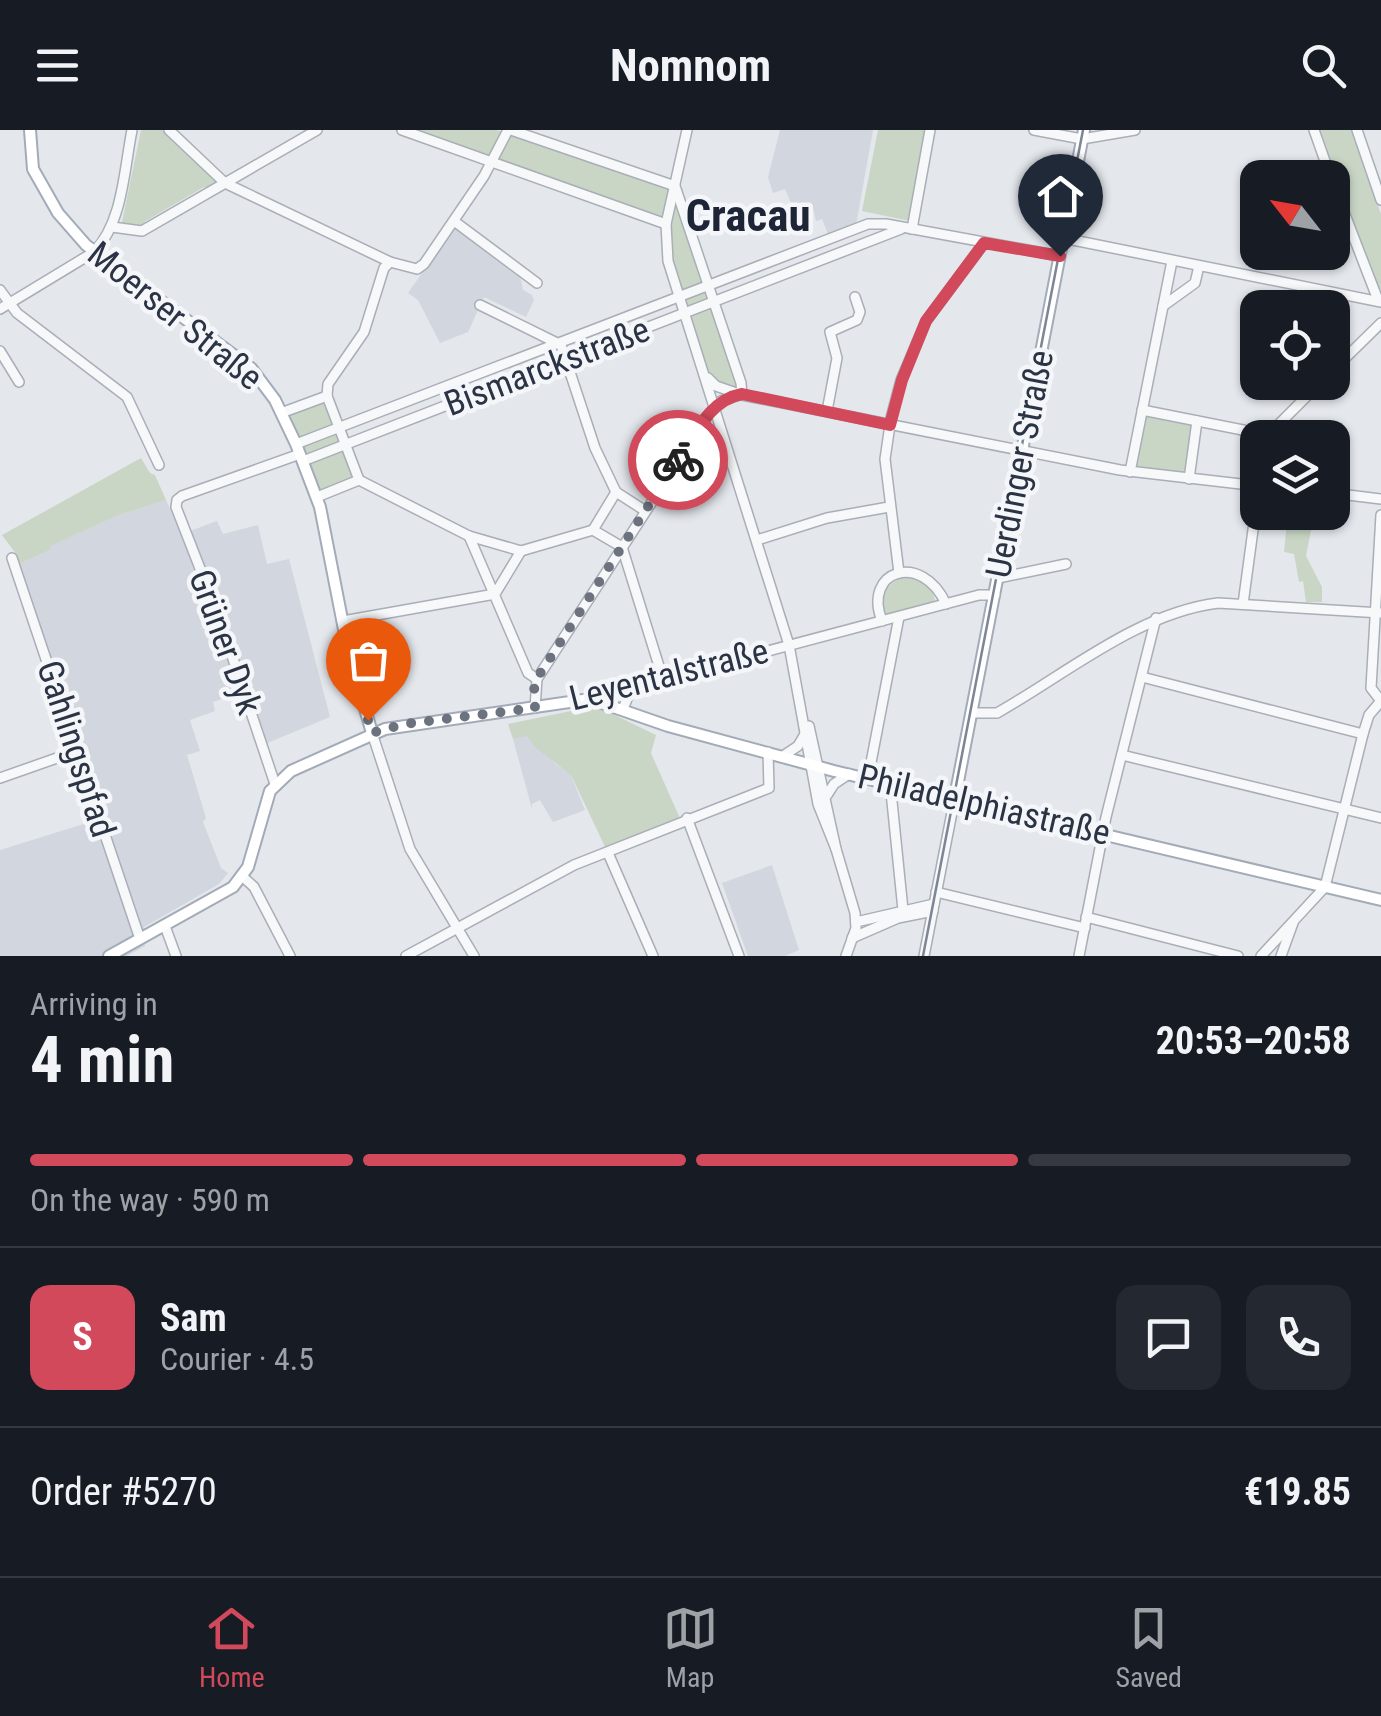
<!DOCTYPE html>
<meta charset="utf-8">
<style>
:root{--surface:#171b24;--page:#242831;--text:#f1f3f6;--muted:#9ea1a6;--line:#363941;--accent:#d1495b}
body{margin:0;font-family:"Roboto Condensed",sans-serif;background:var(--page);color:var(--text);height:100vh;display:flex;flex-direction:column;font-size:38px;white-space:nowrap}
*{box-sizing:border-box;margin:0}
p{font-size:32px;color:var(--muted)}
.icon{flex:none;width:55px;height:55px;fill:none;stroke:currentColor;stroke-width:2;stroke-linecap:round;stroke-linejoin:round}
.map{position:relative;height:826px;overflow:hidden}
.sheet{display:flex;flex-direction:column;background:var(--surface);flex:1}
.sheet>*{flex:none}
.needle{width:65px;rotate:301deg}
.fabs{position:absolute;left:1240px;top:30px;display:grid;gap:20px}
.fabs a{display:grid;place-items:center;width:110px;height:110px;border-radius:20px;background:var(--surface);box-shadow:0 2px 8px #0004;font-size:50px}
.pin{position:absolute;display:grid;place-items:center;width:85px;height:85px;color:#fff;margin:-102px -42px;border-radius:50% 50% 50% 0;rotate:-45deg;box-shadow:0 0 10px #0007}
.pin .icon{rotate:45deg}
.courier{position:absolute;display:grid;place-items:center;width:100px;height:100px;margin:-50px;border:8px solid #d1495b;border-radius:50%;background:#fff;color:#222;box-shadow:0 2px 12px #0007}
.headline em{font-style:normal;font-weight:700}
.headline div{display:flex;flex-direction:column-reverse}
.headline{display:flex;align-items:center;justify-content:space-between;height:170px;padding:0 30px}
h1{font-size:65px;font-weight:700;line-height:75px}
.bar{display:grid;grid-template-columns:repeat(4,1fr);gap:15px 10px;align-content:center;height:120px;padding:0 30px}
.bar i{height:12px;border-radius:8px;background:var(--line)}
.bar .on{background:var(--accent)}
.bar p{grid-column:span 4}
.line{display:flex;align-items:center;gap:25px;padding:0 30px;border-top:2px solid var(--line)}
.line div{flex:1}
.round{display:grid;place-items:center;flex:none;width:105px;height:105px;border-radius:20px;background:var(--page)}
header{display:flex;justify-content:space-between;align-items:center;height:130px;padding:0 30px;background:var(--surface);font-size:45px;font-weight:700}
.menu{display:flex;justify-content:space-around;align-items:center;height:140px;border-top:2px solid var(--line);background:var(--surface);font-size:28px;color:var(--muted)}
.menu a{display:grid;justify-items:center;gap:5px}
.menu .on{color:var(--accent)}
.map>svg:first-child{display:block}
.built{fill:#d2d6de}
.green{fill:#c9d6c5}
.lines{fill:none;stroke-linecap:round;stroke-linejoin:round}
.minor-casing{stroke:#a9aeb7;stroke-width:12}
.major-casing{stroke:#a3abb8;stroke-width:14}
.minor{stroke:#f7f8fa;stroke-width:9}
.major{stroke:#fff;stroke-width:10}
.tram{stroke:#7d8696;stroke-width:2.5}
.done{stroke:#6c737f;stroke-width:10;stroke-dasharray:0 18}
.route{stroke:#d1495b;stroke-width:12}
.labels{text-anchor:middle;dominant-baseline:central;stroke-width:9;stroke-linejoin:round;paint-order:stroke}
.street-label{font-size:35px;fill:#2b3445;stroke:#f4f6f9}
.district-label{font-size:45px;font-weight:bold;fill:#1d2536;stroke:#f4f6f9}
</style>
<header><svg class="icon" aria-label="menu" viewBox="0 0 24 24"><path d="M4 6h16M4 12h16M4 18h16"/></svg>Nomnom<svg class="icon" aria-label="search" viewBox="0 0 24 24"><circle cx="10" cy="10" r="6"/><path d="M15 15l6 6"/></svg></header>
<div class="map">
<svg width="1381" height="826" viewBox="0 0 1381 826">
<rect width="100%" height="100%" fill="#e4e7ec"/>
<!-- built -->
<g class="built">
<polygon points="780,0 873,0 856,95 828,104 822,89 816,91 813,78 791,73 785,59 773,63 768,47"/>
<polygon points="456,95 519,141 523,160 532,165 534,170 526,187 484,167 468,202 440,213 418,170 408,163"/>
<polygon points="166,370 182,404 217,391 223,404 258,395 267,434 289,429 330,587 265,614 248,560 213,572 215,581 190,590 200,621 187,625 206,688 203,692 221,738 228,743 219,754 144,797 145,816 127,826 0,826 0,720 103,688 19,434 50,420 49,416 119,385"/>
<polygon points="527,605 557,635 570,643 585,680 553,692 540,670 532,674 532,679 513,609"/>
<polygon points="772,735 799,820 785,826 748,826 722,753"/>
</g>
<!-- green -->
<g class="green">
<polygon points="141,0 162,0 215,48 217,54 209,59 204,57 144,92 147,95 133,99 122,92"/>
<polygon points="418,0 497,0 502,2 489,25"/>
<polygon points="878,0 928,0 910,91 862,81"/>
<polygon points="1320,0 1351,0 1381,84 1381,159 1377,160"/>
<polygon points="511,3 679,58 748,261 723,264 703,251 662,132 662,93 495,36"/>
<polygon points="325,269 356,348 318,363 285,284"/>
<polygon points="1145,286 1192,294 1186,344 1136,338"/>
<polygon points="141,328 150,343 155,345 166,370 119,385 50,416 50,420 19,434 14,421 2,405"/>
<polygon points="1287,392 1312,395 1306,426 1322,457 1322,472 1306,472 1303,451 1299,452 1294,424 1284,422"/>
<path d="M902,447c16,1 32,7 33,26l-51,12c-8,-18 2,-29 18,-38z"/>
<polygon points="590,577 600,578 656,605 651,623 682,693 608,723 571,645 535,617 527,606 513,609 508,594"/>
</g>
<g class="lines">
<!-- minor casing -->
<g class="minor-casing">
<g id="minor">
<polyline points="169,0 225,53 390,132"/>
<polyline points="402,0 666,94"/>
<polyline points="511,0 675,56"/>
<polyline points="687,0 666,94 668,131 789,515 818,674 836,719"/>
<polyline points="1034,0 1082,9 1135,0"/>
<polyline points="1314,0 1331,48"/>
<polyline points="1357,0 1381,70"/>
<polyline points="1332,51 1378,170"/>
<polyline points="676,59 741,253 742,265"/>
<polyline points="454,91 537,153"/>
<polyline points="112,97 142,101 317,0"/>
<polyline points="912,99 930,0"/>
<polyline points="1063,108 1381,172"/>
<polyline points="0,160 17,183 127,267 159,335"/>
<polyline points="480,175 561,215 595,318 616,362"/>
<polyline points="1163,176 1195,153 1199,136"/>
<path d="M0,179l94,-57c29,-30 30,-82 38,-122"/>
<polyline points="0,221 19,252"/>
<polyline points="1332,241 1381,193"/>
<polyline points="708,248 716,256 742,265 1120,340 1258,356"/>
<polyline points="327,266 328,254 364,202 384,138 390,132 417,139 424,134 484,46 508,0"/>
<polyline points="327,266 359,350"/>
<polyline points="1142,280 1258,303 1264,308"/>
<polyline points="827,281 837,228 830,202 857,190 860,182 855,167"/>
<polyline points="281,283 327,266"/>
<polyline points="1265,308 1321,252"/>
<polyline points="296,314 868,94 886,94 1060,126"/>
<polyline points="303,331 901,99"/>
<polyline points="1130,342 1172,131"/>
<polyline points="1189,349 1197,291"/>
<polyline points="359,350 469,406 521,421"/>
<polyline points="1332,363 1381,369"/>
<polyline points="317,367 359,350"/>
<polyline points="644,380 616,362 593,400 622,417 663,549"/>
<polyline points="469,406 528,543 537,549"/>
<polyline points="757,410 827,388 889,377"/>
<polyline points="521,421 593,400"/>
<polyline points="12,428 140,809"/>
<polyline points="899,443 885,329 891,288 901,250 926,191 984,113"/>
<polyline points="998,448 1066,434"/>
<polyline points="1243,474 1258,363"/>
<polyline points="343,491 495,464 521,421"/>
<path d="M882,491c-20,-51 40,-70 64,-17"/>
<polyline points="1142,547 1363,604"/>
<path d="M590,569c13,-12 25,-14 42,-12l347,-92h16"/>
<polyline points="535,578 537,549 709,284 721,271 739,265"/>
<polyline points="623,579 632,557"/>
<path d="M972,583h25c69,-39 141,-100 221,-110l163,10"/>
<polyline points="809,596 836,719 855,783 856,798 846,826"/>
<polyline points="372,603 410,719 474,826"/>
<polyline points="1122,625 1381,688"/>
<polyline points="783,626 798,616 805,604"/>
<polyline points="0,648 77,621"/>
<polyline points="868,648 899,487"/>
<polyline points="890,652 903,780"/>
<polyline points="275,654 219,487 176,377 177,370 182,366 300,324"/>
<polyline points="827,665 834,654 849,644"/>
<polyline points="687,688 739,826"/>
<polyline points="608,723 653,826"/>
<polyline points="242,746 254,757 290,826"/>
<polyline points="936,762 1085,798"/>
<polyline points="1086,787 1238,826"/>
<polyline points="856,792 934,774"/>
<polyline points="165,796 176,826"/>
<polyline points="852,808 898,788 933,781"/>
<polyline points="406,826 574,735 769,658 768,622"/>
<polyline points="924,826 955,667"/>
<polyline points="1079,826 1106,687 1156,488"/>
<polyline points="1261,826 1325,757 1363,604 1369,585 1381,571 1371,558 1381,385"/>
<polyline points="1281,826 1293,793"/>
</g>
</g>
<!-- major casing -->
<g class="major-casing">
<g id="major">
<polyline points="30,0 33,39 58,83 86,115 251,238 275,270 296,314 320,377 348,520 372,603"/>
<polyline points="955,667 1084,0"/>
<polyline points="109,826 233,757 248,737 270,661 291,641 385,599 590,569 668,596 834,641 1381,770"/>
</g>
</g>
<!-- minor -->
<use href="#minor" class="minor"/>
<!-- major -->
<use href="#major" class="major"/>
<!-- tram -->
<polyline class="tram" points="923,826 1083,0"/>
</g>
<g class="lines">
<!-- done -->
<polyline class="done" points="368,590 372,603 404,594 535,578 534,553 678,330"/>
<!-- route -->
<path class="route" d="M678,330c17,-25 31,-60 64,-66l148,31 12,-45 24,-59 58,-78 76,13"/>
</g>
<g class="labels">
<!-- street labels -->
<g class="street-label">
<text transform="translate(175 186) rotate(39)">Moerser Straße</text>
<text transform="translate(547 237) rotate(-21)">Bismarckstraße</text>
<text transform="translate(1020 334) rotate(-79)">Uerdinger Straße</text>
<text transform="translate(225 512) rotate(70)">Grüner Dyk</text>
<text transform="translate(669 545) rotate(-14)">Leyentalstraße</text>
<text transform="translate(76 619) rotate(72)">Gahlingspfad</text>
<text transform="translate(984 675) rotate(13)">Philadelphiastraße</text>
</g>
<!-- district labels -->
<g class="district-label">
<text x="748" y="85">Cracau</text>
</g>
</g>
</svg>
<div class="fabs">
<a><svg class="needle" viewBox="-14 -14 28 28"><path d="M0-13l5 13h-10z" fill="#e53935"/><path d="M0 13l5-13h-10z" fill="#9ea1a6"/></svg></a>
<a><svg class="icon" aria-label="locate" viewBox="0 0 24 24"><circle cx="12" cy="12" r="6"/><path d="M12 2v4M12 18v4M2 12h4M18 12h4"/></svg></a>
<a><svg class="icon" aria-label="layers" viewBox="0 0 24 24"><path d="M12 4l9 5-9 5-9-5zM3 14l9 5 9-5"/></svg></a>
</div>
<div class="pin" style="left:368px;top:590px;background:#ea580c"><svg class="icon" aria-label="bag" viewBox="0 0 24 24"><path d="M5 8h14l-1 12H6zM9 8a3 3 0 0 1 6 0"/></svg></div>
<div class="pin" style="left:1060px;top:126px;background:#1f2937"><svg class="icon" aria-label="home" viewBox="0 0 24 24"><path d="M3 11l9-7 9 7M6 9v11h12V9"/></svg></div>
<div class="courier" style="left:678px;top:330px"><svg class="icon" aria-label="bike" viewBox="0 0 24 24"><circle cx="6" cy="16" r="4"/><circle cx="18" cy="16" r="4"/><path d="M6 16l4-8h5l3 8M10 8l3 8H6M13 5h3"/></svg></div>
</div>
<section class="sheet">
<div class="headline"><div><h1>4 min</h1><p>Arriving in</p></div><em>20:53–20:58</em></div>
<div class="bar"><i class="on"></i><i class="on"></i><i class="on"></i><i></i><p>On the way · 590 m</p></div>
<div class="line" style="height:180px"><b class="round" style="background:var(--accent);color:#fff">S</b><div><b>Sam</b><p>Courier · 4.5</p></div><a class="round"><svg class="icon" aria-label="chat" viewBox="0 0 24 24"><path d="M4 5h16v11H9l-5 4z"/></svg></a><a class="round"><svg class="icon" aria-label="phone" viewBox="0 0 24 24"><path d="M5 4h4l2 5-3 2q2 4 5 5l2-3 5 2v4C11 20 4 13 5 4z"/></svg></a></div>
<div class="line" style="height:130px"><div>Order #5270</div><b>€19.85</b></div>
</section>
<nav class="menu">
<a class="on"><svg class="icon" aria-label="home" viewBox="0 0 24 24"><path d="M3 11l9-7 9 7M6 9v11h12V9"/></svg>Home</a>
<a><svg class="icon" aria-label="map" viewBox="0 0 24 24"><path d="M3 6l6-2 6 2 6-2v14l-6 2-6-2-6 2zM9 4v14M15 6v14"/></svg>Map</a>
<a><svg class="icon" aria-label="saved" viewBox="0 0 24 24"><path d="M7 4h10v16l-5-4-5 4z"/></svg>Saved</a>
</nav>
